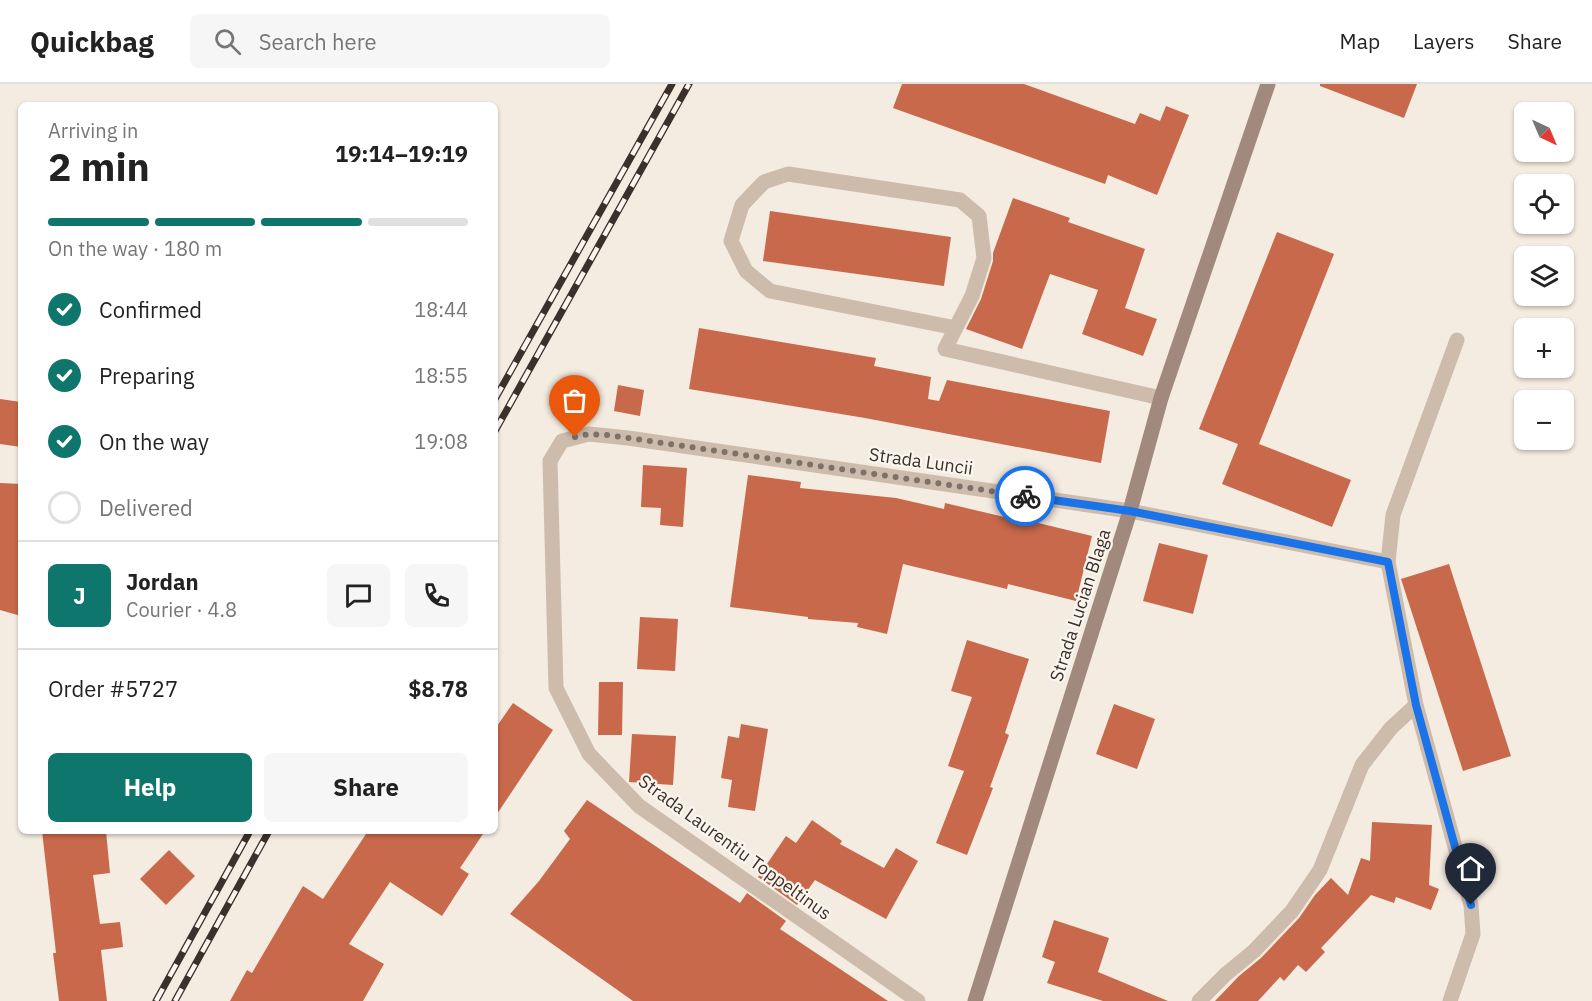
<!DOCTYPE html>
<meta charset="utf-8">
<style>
:root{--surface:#fff;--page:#f6f6f6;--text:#222;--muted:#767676;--line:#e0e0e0;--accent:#0f766e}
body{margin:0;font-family:"IBM Plex Sans",sans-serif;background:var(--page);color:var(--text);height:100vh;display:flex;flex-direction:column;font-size:22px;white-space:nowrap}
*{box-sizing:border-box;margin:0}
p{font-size:20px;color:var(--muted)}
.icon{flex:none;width:33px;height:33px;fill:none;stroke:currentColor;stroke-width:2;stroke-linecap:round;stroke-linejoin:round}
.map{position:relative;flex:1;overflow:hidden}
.sheet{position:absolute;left:18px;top:18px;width:480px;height:732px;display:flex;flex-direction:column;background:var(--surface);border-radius:9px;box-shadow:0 2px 4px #0004}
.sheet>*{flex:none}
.needle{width:39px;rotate:136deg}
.tools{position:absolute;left:1514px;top:18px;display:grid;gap:12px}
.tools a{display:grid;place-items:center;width:60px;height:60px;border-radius:9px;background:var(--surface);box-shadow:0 2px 4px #0004;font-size:30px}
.pin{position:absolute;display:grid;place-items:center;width:51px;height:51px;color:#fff;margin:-62px -26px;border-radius:50% 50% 50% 0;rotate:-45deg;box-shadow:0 0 6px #0007}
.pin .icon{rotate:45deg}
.courier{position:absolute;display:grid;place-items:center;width:60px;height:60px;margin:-30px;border:4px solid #1a73e8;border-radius:50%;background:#fff;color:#222;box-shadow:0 2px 8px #0007}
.head em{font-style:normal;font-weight:700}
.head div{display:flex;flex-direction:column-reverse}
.head{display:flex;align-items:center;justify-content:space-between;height:102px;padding:0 30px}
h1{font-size:39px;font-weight:700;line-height:45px}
.bar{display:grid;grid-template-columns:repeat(4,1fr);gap:9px 6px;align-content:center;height:72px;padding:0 30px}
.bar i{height:8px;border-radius:4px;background:var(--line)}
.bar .selected{background:var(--accent)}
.bar p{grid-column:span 4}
.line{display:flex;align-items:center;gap:15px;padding:0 30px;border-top:2px solid var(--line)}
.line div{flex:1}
.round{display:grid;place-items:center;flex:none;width:63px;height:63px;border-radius:9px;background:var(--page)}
ol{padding:0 30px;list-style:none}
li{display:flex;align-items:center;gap:18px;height:66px}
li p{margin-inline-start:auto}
li .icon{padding:6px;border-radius:50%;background:var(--accent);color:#fff;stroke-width:4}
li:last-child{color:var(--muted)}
li i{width:33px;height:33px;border:3px solid var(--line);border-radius:50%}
.button{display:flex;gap:12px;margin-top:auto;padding:12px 30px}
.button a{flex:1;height:69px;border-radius:9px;background:var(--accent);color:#fff;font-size:24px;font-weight:700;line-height:69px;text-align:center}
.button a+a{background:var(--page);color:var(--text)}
header{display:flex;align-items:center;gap:36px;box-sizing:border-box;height:84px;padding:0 30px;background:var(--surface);border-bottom:2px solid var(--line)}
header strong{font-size:28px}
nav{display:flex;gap:33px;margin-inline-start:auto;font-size:21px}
.search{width:420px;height:54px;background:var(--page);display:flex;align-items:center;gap:15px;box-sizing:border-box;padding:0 21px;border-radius:9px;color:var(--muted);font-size:22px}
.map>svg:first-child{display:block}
.building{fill:#c8694b}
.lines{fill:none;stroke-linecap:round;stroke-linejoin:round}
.street{stroke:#cdbbac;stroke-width:15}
.secondary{stroke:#a18a7d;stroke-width:15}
.rail-casing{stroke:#3b302b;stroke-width:7}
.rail{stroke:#fbf5ee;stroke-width:4.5;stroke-dasharray:14;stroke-linecap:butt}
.done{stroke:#7c716b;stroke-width:6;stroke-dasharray:0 10.8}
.route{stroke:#1a73e8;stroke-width:8}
.labels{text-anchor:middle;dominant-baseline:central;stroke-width:4.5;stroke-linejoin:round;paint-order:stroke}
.street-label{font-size:18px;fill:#3b302b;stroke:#fbf5ee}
</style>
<header>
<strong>Quickbag</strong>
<div class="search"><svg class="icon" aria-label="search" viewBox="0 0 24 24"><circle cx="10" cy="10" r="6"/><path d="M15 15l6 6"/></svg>Search here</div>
<nav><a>Map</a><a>Layers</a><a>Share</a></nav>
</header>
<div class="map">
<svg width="1592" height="917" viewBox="0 0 1592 917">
<rect width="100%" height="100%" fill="#f4ebe1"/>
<!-- building -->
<g class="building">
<polygon points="902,0 1024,0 1135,40 1140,29 1160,37 1166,22 1189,31 1157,111 1108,91 1105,100 893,24"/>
<polygon points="1320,0 1417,0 1404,34 1320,2"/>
<polygon points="1013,114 1070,134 1068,138 1145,165 1125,224 1157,235 1143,272 1082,250 1098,206 1050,190 1022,265 966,245 981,215 993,177 993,169"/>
<polygon points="770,127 951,153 944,202 763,177"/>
<polygon points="1277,148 1334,170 1259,360 1351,396 1332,443 1222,400 1238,360 1199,345"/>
<polygon points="699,244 876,274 874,282 931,293 928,315 939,317 947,296 1110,327 1101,379 865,334 689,305"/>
<polygon points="618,301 644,306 640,332 614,327"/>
<polygon points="0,315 21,318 21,363 0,360"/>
<polygon points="643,381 687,384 683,443 660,441 661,424 641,423"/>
<polygon points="748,391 801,398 800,404 896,414 944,425 945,419 1025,438 1026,436 1092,452 1076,517 1008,500 1007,505 903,480 887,550 857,543 858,539 808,535 808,533 730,523"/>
<polygon points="0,399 21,400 21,532 0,526"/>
<polygon points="1159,459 1208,471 1193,530 1143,517"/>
<polygon points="1449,480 1511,672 1463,687 1401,495"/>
<polygon points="640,533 678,535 675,587 637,585"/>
<polygon points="967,556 1029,575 1005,649 1009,651 990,703 993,704 967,771 936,759 964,687 948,682 972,613 951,607"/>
<polygon points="599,598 623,598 622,651 598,651"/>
<polygon points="513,619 553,646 495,733 495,645"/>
<polygon points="1114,620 1155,635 1137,685 1096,670"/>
<polygon points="741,640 768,645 755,727 728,723 732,696 721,694 728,652 739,654"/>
<polygon points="632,650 676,652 673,701 629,698"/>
<polygon points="587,716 740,819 747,809 786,837 780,845 888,917 633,917 510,830 539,797 570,755 564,747"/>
<polygon points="812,736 842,757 840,760 884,784 896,764 918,777 886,835 815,796 797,821 758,793 786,752 796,759"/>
<polygon points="1372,738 1432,741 1429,801 1439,805 1431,826 1396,813 1394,819 1371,811 1321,864 1325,868 1306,888 1298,881 1284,897 1280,893 1258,917 1215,917 1239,892 1261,874 1299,834 1315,811 1331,794 1348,811 1361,774 1370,777"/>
<polygon points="42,747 106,747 110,789 93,791 100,840 120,838 123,863 101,866 107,917 59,917 53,869 56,869"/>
<polygon points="368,747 485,747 460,784 469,790 442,832 390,798 349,860 384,880 363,917 230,917 247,886 252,889 303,802 323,815"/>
<polygon points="169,766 195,792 166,821 140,795"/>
<polygon points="1054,836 1109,854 1098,888 1168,917 1103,917 1047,899 1055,878 1042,873"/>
</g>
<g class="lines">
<!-- street -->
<g class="street">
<polyline points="956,244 770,207 746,187 731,157 742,121 764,98 788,90 960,116 979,132 984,174 972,212 945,265 1161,314"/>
<polyline points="918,917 639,722 589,670 556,604 550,377 562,357 589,350 628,354 1130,427 1388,478"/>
<polyline points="1199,917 1226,890 1254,867 1292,827 1320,786 1362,681 1391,644 1416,621"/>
<polyline points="1450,917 1473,850 1471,821 1416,621 1388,478 1393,431 1457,256"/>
</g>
<!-- secondary -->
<polyline class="secondary" points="975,917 1130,427 1161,314 1268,0"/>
<!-- rail casing -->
<g class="rail-casing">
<g id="rail">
<polyline points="495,315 672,0"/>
<polyline points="495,347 689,0"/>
<polyline points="156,917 250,747"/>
<polyline points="175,917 269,747"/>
</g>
</g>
<!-- rail -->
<use href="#rail" class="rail"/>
</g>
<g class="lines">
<!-- done -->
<polyline class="done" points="575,353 589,350 608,351 1025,412"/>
<!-- route -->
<polyline class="route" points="1025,412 1130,427 1388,478 1416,621 1471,821"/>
</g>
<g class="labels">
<!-- street labels -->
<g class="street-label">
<text transform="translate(921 377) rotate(8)">Strada Luncii</text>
<text transform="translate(1080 521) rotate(-72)">Strada Lucian Blaga</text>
<text transform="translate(735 763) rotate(36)">Strada Laurentiu Toppeltinus</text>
</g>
</g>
</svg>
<div class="tools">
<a><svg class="needle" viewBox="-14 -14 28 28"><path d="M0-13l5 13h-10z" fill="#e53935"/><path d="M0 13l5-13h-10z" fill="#767676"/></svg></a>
<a><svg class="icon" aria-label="locate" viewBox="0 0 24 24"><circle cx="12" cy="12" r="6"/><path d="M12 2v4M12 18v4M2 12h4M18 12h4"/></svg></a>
<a><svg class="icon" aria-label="layers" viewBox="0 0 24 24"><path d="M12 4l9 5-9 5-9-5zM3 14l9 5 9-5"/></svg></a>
<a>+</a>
<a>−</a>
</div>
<div class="pin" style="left:575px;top:353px;background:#ea580c"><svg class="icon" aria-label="bag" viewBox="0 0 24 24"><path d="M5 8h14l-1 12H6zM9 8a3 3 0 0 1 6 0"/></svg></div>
<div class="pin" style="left:1471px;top:821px;background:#1f2937"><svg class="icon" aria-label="home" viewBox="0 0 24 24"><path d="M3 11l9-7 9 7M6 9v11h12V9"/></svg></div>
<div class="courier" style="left:1025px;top:412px"><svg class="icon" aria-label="bike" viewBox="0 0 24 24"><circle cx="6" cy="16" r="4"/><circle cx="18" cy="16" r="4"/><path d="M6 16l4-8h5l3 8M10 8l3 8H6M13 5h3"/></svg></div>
<section class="sheet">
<div class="head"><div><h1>2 min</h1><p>Arriving in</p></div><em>19:14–19:19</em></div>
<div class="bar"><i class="selected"></i><i class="selected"></i><i class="selected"></i><i></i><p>On the way · 180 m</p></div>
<ol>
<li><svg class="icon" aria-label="check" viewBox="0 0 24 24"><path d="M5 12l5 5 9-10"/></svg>Confirmed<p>18:44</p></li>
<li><svg class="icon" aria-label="check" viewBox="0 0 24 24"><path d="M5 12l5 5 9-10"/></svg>Preparing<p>18:55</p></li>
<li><svg class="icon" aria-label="check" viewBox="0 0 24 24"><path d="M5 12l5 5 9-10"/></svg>On the way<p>19:08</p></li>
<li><i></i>Delivered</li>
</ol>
<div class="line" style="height:108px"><b class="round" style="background:var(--accent);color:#fff">J</b><div><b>Jordan</b><p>Courier · 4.8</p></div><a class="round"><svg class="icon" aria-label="chat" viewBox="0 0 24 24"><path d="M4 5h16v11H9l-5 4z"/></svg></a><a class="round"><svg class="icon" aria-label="phone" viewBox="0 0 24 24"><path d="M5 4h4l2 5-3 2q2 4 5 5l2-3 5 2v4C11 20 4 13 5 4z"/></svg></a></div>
<div class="line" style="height:78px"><div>Order #5727</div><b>$8.78</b></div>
<div class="button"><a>Help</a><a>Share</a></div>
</section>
</div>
